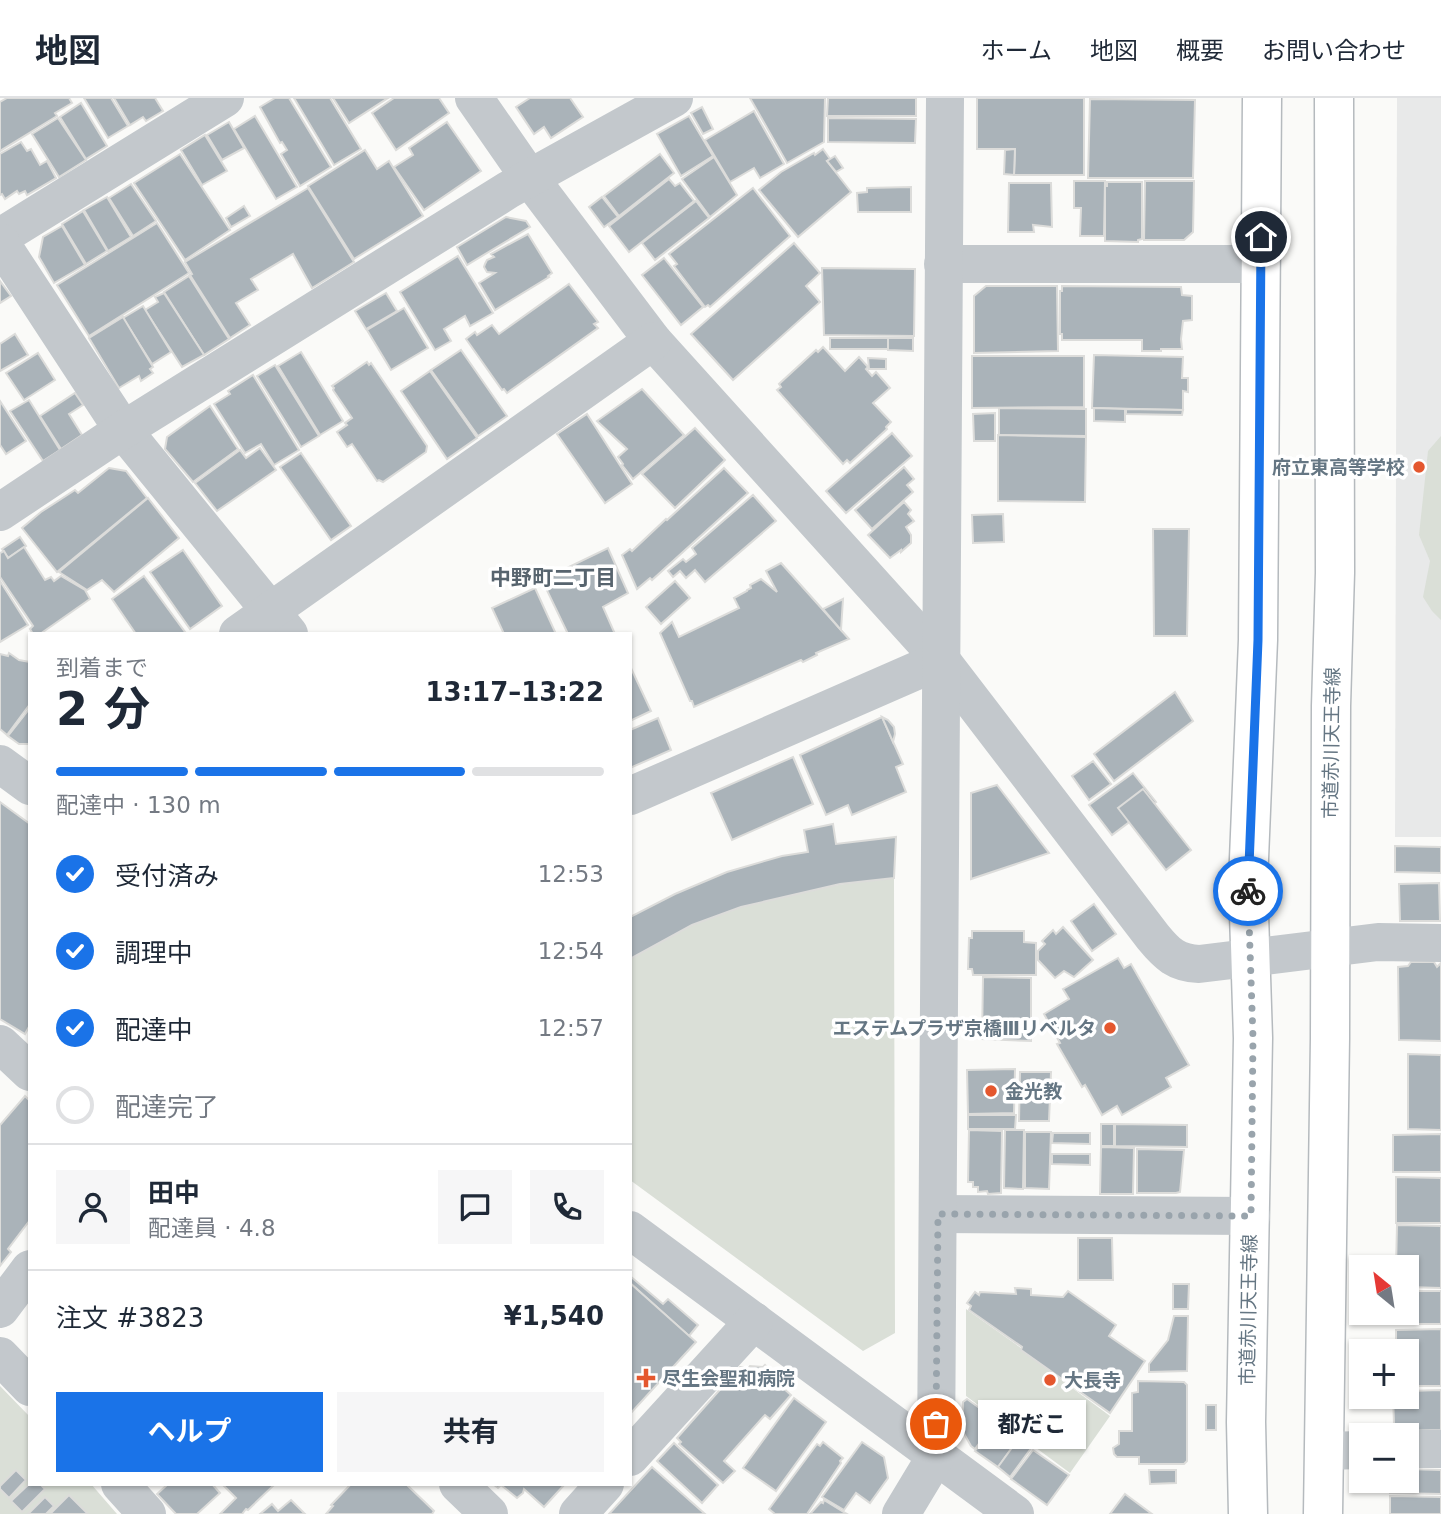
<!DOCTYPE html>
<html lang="ja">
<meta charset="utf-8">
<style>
:root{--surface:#fff;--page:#f6f6f7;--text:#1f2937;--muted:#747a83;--line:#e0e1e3;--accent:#1a73e8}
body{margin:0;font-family:"DejaVu Sans","Noto Sans JP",sans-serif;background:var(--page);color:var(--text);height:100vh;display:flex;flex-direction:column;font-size:26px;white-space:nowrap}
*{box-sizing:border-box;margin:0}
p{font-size:23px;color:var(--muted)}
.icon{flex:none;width:38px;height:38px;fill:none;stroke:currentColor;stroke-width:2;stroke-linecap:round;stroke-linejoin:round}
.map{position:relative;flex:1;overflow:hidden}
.panel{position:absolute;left:28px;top:534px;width:604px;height:854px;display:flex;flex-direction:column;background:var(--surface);border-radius:0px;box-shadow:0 2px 5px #0004}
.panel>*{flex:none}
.needle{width:46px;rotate:330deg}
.controls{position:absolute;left:1349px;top:1157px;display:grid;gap:14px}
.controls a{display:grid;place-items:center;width:70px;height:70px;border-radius:0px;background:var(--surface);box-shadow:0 2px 5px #0004;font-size:35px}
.pin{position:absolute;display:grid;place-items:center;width:60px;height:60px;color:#fff;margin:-30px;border:4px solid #fff;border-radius:50%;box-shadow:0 2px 7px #0007}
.courier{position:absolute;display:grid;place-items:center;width:70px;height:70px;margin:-35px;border:5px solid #1a73e8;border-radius:50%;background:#fff;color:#222;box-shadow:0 2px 9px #0007}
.bubble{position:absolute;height:49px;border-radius:0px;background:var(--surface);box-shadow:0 2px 5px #0004;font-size:23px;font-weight:700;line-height:49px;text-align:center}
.head em{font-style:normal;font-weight:700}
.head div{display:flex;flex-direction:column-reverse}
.head{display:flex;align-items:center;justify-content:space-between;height:119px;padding:0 28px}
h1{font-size:46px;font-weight:700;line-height:52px}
.bar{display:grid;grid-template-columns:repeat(4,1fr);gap:10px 7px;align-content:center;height:84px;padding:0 28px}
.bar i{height:9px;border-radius:5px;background:var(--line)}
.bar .active{background:var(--accent)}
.bar p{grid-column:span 4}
.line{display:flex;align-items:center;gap:18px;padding:0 28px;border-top:2px solid var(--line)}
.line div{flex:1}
.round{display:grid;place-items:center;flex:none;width:74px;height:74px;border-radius:0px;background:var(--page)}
ol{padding:0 28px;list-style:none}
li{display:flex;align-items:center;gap:21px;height:77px}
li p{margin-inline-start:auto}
li .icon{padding:7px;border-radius:50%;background:var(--accent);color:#fff;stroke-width:4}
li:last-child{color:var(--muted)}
li i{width:38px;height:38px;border:4px solid var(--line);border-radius:50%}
.cta{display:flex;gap:14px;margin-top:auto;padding:14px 28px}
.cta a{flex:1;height:80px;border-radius:0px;background:var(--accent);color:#fff;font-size:28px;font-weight:700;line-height:80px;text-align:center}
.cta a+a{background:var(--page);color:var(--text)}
header{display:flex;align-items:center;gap:42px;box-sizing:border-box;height:98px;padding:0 35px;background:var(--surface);border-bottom:2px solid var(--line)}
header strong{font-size:33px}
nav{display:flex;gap:38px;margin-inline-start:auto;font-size:24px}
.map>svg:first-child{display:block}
.built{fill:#e8e9e9}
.green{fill:#dadfd7}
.building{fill:#aab3b9;stroke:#dcdcda;stroke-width:2}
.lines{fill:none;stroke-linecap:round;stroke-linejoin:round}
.major-casing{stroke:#b5babe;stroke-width:41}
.minor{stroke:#c3c8cc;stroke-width:38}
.major{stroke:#fff;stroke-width:38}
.done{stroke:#99a4ac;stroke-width:7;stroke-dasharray:0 12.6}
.route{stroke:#1a73e8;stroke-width:9}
.poi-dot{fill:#e4572e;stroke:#fff;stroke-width:2.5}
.labels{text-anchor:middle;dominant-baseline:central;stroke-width:7;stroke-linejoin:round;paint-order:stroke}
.poi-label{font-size:19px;font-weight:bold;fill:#657683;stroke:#fff;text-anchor:start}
.street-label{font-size:19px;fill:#657683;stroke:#fff}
.neighbourhood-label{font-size:21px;font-weight:bold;fill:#57646e;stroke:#fff}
</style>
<header>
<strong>地図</strong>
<nav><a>ホーム</a><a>地図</a><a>概要</a><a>お問い合わせ</a></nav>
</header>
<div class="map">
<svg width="1441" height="1416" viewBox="0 0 1441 1416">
<rect width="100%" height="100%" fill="#fafaf8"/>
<!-- built -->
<polygon class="built" points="1397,0 1441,0 1441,739 1395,739"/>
<!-- green -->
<g class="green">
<polygon points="1441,338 1441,522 1432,513 1423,499 1430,463 1419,437 1428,353"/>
<path d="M894,780l1,455 -32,18 -233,-171v-221c20,-12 40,-24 61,-33 63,-29 135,-41 203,-48z"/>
<polygon points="966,1211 1021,1250 1021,1252 1110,1318 1070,1375 966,1298"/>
<polygon points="0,1288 30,1319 30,1386 91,1386 117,1416 0,1416"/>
</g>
<!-- building -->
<g class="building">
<polygon points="7,0 69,0 72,5 55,15 57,18 0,53 0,4"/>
<polygon points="84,0 111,0 128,28 108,40"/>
<polygon points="114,0 155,0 163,13 146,23 143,19 130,27"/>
<polygon points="275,0 289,0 331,69 300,88 281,56 287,52 282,44 280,45 260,9"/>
<polygon points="294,0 330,0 361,51 334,67"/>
<polygon points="333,0 388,0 349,25"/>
<polygon points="394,0 439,0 449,15 396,52 372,15"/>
<polygon points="530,0 570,0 583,19 551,40 544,29 534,36 516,9"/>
<polygon points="750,0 825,0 824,44 787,65"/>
<polygon points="828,0 916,0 916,18 827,18"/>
<polygon points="977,0 1084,0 1084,77 1014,77 1015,51 977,51"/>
<polygon points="1090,1 1195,2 1193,80 1088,80"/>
<polygon points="81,5 107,48 86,61 60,19"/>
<polygon points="702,9 713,31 703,36 691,15"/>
<polygon points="754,13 784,66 760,80 754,70 730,84 705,42"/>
<polygon points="255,18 297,89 276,101 234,31"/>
<polygon points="689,18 713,58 681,78 657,36"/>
<polygon points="58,20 86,62 59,79 32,36"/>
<polygon points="828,20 916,21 915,45 828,44"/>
<polygon points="229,24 244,50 222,62 207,37"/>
<polygon points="447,24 481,73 424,112 394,69 413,57 409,50"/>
<polygon points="205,37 227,73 202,87 181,52"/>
<polygon points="21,44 27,53 31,51 40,67 47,63 56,80 27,97 25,93 19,96 17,93 5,101 2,96 0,97 0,56"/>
<polygon points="823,51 830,61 827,63 851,94 798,139 759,92 781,74 814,55 815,57"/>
<polygon points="1015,51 1014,77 1004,76 1005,52"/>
<polygon points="365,52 377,71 389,63 423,118 354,161 308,88"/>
<polygon points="180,56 230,132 185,162 134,85"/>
<polygon points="660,56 674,75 619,118 604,98"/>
<polygon points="835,58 843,70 836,74 827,63"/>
<polygon points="714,59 737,97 710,119 682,81"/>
<polygon points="669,81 675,88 680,85 694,103 629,154 609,128"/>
<polygon points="1074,83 1105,83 1104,138 1080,138 1081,110 1074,110"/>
<polygon points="1145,83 1194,83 1193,134 1184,142 1144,142"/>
<polygon points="1107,84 1142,84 1142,141 1138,142 1138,144 1105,143 1105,88 1107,88"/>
<polygon points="1009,85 1051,85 1052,129 1033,127 1034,134 1008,134"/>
<polygon points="131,86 156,123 133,138 109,100"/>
<polygon points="911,89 911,114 858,114 857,95 867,94 867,90"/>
<polygon points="308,90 354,164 312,190 293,156 251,181 258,192 236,205 250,227 230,240 190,177 192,176 185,164"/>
<polygon points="753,90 790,138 710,209 708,207 705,209 674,168 677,166 669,156"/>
<polygon points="107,99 131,139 108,153 84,112"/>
<polygon points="602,99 618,119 604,129 589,109"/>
<polygon points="696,103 709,120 655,162 642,145"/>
<polygon points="244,108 250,118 231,129 226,120"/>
<polygon points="83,113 107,153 86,166 62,126"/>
<polygon points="506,119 526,123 530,129 467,167 457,149"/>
<polygon points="157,125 189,175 89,238 57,187"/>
<polygon points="62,128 85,167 54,185 39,159 43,139"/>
<polygon points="528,136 552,175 548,178 549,179 495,212 479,185 495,175 487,174 484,169 485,166 487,162 494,159 491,156"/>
<polygon points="794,145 820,175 806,188 820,204 733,282 691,236"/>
<polygon points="458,158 493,215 470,228 465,218 444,231 451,243 435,252 400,194"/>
<polygon points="664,160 703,209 681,227 642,177"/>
<polygon points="822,170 915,171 914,238 824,237"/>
<polygon points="189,178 229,241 204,257 164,194"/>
<polygon points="0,183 11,198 0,205"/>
<polygon points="569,186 598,224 594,226 598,230 507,295 504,291 502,292 466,241 475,234 477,237 492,227 499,236"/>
<polygon points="986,188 1057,188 1058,253 974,255 974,198"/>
<polygon points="1062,188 1181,189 1182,197 1192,198 1192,222 1183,223 1181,241 1182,251 1161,251 1161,253 1142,253 1142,242 1062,242 1062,236 1060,236 1060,193 1062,193"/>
<polygon points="164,195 204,257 182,269 145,212 158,204 155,199"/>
<polygon points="386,195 397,213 366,231 355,213"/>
<polygon points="143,208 171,254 152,266 123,220"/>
<polygon points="404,210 428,250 391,272 367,232"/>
<polygon points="123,219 153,269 150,271 153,275 141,283 139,278 119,290 89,240"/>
<polygon points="15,236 28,257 0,273 0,246"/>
<rect x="830" y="240" width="58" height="11"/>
<polygon points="888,240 913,240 913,253 888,252"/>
<polygon points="823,249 845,273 859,259 868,269 866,271 872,278 876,274 890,290 873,305 891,324 886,329 887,331 850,365 847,362 843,366 777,292 781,289 779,286 816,252 818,254"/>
<polygon points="461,252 507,318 478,338 431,272"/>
<polygon points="301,254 343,323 320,337 278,268"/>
<polygon points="38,255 55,282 24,302 6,275"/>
<polygon points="1094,257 1183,259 1182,280 1188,280 1188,294 1183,293 1183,312 1092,310"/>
<polygon points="972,258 1084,258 1084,309 972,310"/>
<polygon points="868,260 886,261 886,271 869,271"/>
<polygon points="367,264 369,267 371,265 427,348 426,354 383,384 379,382 377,383 352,346 347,349 337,334 347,327 345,325 352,320 333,292 334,290 332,288"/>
<polygon points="275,267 319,338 301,349 257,278"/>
<polygon points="430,273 477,340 447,361 401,293"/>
<polygon points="253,277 299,352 274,367 261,346 245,355 214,306 230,296 228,293"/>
<polygon points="642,291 684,337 633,381 622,367 623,366 618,359 627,351 597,323"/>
<polygon points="75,295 83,307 69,316 82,337 61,351 40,318"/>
<polygon points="29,302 60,352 43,363 10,313"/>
<polygon points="0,303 26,343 6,356 0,347"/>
<polygon points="210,308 238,351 193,384 165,351 167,339"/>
<polygon points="999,310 1086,311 1086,338 999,337"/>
<polygon points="1094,310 1125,311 1125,324 1094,323"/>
<polygon points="1126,311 1183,312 1182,317 1126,316"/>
<polygon points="995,315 995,343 974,343 973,316"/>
<polygon points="587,316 632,386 605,405 557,336"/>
<polygon points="695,330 725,362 675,410 642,376"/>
<polygon points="892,335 912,358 846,415 826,393"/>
<polygon points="998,337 1086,339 1085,404 998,403"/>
<polygon points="260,350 276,372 217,413 195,385 240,352 246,360"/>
<polygon points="301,355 351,428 331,442 280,369"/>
<polygon points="904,369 914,381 907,387 913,394 872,431 855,412"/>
<polygon points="109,370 126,373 147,400 57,474 22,430 41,414 75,392 78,395"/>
<polygon points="724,370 748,395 652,482 650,480 637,491 622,457 630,451 632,453 666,421 667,422"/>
<polygon points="753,397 776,423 705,484 695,472 686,480 680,473 673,479 668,473 683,461 686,464 696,456 692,450"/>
<polygon points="148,400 179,440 114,494 102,482 87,492 59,474"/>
<polygon points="904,404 911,412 908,416 914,423 906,429 911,437 911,445 901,454 901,452 890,460 868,437"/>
<polygon points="1003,416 1004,444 973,445 972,417"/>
<polygon points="1153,431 1189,431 1187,538 1154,538"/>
<polygon points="20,439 26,448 8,460 2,451"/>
<polygon points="24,449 45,482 51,479 54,483 61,478 85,492 90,501 40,536 33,536 30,531 33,528 0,479 0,455 4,453 8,460"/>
<polygon points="608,450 628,495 603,509 615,536 568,536 542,482"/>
<polygon points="183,452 222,508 190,531 150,474"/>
<polygon points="781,465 849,541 816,555 817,557 803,564 801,562 694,609 692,603 690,603 660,535 672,524 679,539 739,510 734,500 747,493 747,492 751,490 750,487 761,481 777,494 766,473"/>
<polygon points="144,478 185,534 183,536 136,536 112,501"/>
<polygon points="0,483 28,527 0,544"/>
<polygon points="675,483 690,500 661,526 646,509"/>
<polygon points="535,490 556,536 504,536 492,510"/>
<polygon points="843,501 841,532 823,511"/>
<polygon points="9,555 19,562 30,564 30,606 7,637 0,631 0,556 8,558"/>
<polygon points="630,568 651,613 630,623"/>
<polygon points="1175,594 1193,623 1114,683 1094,656"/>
<polygon points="30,610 30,646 19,646 8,638"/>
<polygon points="882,619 903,666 896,669 906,694 852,717 848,707 826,717 800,657"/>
<polygon points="882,619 888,622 894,629 895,636 893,644"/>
<polygon points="658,620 671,652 630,670 630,632"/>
<polygon points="793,659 813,706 732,742 711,695"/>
<polygon points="1093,663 1111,686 1089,702 1072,678"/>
<polygon points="1133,675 1156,704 1112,737 1089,707"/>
<polygon points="997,687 1049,755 971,781 971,695"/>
<polygon points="1143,691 1191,752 1166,772 1118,710"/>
<polygon points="0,704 30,726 30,927 25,936 0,921"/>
<polygon points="833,726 836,746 896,739 894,780 840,786 741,809 692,827 630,861 630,819 675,796 727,774 782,758 808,754 804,732"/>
<polygon points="1395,748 1441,749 1441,775 1395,774"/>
<polygon points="1439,785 1440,823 1400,823 1399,786"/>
<polygon points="1094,806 1116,836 1092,853 1071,823"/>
<polygon points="1063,829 1093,862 1074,879 1064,873 1055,880 1038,862 1038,853 1045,846 1042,843 1053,832 1056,836"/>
<polygon points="972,833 1024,833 1024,844 1036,845 1036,877 973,877 972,871 968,871 969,840 972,840"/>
<polygon points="1118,860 1124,870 1131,866 1189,967 1166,980 1171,989 1122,1017 1117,1008 1102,1017 1085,987 1082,989 1057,946 1060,945 1044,916 1069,901 1063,891"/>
<polygon points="1411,864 1434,864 1437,869 1441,865 1441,943 1399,942 1398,869 1408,868"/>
<polygon points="983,879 1031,880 1031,943 982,941"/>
<polygon points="1408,956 1441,957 1441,1032 1408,1031"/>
<polygon points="1015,971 1014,1015 968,1016 967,972"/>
<polygon points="1020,974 1051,974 1049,1023 1019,1023"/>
<polygon points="25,998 30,1003 30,1122 8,1151 11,1154 0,1168 0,1027"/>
<polygon points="968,1017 1016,1017 1015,1031 968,1031"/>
<rect x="1101" y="1026" width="13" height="22"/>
<polygon points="1115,1026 1187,1027 1187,1049 1115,1048"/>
<polygon points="969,1032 1002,1033 1001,1095 988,1096 987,1093 978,1094 978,1089 973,1089 973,1084 968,1084"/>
<polygon points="1005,1032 1024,1032 1023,1091 1004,1090"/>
<polygon points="1025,1034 1051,1034 1049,1091 1025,1090"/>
<polygon points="1053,1035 1090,1035 1090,1046 1052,1045"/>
<polygon points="1441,1036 1441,1074 1393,1074 1393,1037"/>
<polygon points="1101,1049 1134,1050 1133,1096 1100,1096"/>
<polygon points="1137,1051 1184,1052 1180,1094 1176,1095 1137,1095"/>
<polygon points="1052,1056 1090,1056 1090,1067 1052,1066"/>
<polygon points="1396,1079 1441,1080 1441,1125 1396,1125"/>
<polygon points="1397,1127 1441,1128 1441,1190 1407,1189 1407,1169 1396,1169"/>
<polygon points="1078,1140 1112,1140 1113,1182 1078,1182"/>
<polygon points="630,1178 663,1206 668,1201 698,1227 689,1238 630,1185"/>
<polygon points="630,1185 696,1244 630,1316"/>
<polygon points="1173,1186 1189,1186 1188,1211 1173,1211"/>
<polygon points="1015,1190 1031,1191 1031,1197 1063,1199 1068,1193 1116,1227 1109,1238 1145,1263 1110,1315 1021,1252 1022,1249 969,1212 971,1208 967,1205 975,1194 979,1197 980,1194 1016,1196"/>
<polygon points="1407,1193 1441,1193 1441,1226 1396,1226 1396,1214 1407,1214"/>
<polygon points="1174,1218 1188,1218 1187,1273 1149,1274 1149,1266 1168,1242"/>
<polygon points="1441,1231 1441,1288 1407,1288 1407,1253 1396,1253 1396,1232"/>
<polygon points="765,1267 784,1285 782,1289 791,1297 770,1321 765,1317 724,1363 735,1373 723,1385 679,1346 681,1344 677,1340 740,1269 743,1269 747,1272 750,1268 763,1269"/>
<polygon points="1138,1283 1184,1284 1187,1287 1187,1363 1184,1366 1139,1366 1139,1359 1117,1359 1114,1356 1113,1350 1119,1346 1119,1333 1132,1333 1132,1295 1138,1294"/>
<polygon points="1441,1292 1441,1332 1401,1333 1394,1326 1393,1298 1407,1298 1407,1293"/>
<polygon points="794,1300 826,1324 776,1393 743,1370"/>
<polygon points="967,1301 996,1322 975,1351 971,1348 962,1332 963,1304"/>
<rect x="1206" y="1307" width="10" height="25"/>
<polygon points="997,1323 1019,1340 998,1369 975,1353"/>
<polygon points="1019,1340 1032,1349 1010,1379 998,1369"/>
<polygon points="823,1344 843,1360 840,1363 841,1365 807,1416 775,1416 769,1411 817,1346 820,1348"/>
<polygon points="862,1344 884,1359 888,1380 870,1405 856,1395 844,1412 822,1399"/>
<polygon points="674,1345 718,1387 702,1405 657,1363"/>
<polygon points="1033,1352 1069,1377 1047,1407 1011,1381"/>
<polygon points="652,1369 705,1416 609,1416"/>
<polygon points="1407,1371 1441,1372 1441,1396 1390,1395 1391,1382 1407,1382"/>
<polygon points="16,1372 26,1382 9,1400 0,1391 0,1388"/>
<polygon points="1149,1372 1176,1372 1176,1385 1150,1386"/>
<polygon points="30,1385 30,1386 40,1386 45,1391 22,1414 11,1403"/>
<polygon points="168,1386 212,1386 220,1395 197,1416 176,1416 157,1396"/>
<polygon points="222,1386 275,1386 248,1412 246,1411 242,1416 220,1416 236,1400"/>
<polygon points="351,1386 406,1386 434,1413 432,1416 326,1416 333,1408 331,1407"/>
<polygon points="493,1386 565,1386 544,1409 524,1391 523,1395 517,1400 501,1387 498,1390"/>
<polygon points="1125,1396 1152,1416 1110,1416"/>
<polygon points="69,1397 88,1416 52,1416 51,1415"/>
<polygon points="1390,1398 1441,1399 1441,1416 1390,1416"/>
<polygon points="45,1399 54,1408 46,1416 28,1416"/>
<polygon points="291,1402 305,1416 260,1416 272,1406 278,1413"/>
<polygon points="824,1402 847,1416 810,1416 821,1404 823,1405"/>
</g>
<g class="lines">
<!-- major casing -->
<g class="major-casing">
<g id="major">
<polyline points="1248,1416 1246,1324 1253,940 1248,785 1258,542 1262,0"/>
<polyline points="1323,1416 1330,940 1331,608 1335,475 1334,0"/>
</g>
</g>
<!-- minor -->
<g class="minor">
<path d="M474,0l55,79 124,164 288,319 212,277c14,17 23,26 46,27l179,-22 63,1"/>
<polyline points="0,139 225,0"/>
<polyline points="0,144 123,332 289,536"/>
<polyline points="943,166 1261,166"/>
<polyline points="0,414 123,332 508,92 674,0"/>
<polyline points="238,536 653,243"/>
<polyline points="0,666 30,688"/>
<polyline points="630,698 941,562"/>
<polyline points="0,946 30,974"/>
<polyline points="938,1116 1251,1118"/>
<polyline points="630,1132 1015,1416"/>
<polyline points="0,1211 30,1171"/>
<polyline points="0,1258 30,1289"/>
<polyline points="1407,1351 1441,1351"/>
<polyline points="1324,1353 1362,1352"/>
<polyline points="630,1359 754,1223"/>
<polyline points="120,1386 147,1416"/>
<polyline points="458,1386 489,1416"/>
<polyline points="578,1416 605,1386"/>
<polyline points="901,1416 936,1358 945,0"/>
</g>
<!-- major -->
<use href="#major" class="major"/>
</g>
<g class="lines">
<!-- done -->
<polyline class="done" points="936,1326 938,1116 1251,1118 1253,940 1248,793"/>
<!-- route -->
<polyline class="route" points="1248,793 1258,542 1261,139"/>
</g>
<!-- markers -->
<g class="poi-dot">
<circle cx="1419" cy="369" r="7"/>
<circle cx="1110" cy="930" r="7"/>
<circle cx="991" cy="993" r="7"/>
<path d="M642.5 1269.5h7v7h7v7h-7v7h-7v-7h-7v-7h7z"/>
<circle cx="1050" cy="1282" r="7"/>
</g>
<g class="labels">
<!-- poi labels -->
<g class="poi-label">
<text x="1405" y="369" text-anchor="end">府立東高等学校</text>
<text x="1096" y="930" text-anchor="end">エステムプラザ京橋Ⅲリベルタ</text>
<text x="1005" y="993">金光教</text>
<text x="662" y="1280">尽生会聖和病院</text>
<text x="1064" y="1282">大長寺</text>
</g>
<!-- street labels -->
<g class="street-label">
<text transform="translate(1331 645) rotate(-89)">市道赤川天王寺線</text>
<text transform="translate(1248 1212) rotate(-89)">市道赤川天王寺線</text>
</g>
<!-- neighbourhood labels -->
<g class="neighbourhood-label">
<text x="553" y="480">中野町二丁目</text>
</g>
</g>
</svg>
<div class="controls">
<a><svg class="needle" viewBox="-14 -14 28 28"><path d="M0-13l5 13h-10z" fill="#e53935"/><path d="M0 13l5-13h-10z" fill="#747a83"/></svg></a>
<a>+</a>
<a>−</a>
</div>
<div class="pin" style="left:936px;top:1326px;background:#ea580c"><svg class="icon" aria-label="bag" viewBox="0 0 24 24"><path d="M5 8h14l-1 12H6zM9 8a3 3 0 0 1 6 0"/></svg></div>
<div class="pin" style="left:1261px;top:139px;background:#1f2937"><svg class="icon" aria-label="home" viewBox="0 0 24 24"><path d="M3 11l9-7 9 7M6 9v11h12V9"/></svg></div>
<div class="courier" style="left:1248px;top:793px"><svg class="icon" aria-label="bike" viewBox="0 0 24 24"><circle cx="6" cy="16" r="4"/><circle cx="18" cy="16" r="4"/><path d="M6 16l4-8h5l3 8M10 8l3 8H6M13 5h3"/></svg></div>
<div class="bubble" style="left:978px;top:1302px;width:108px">都だこ</div>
<section class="panel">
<div class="head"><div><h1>2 分</h1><p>到着まで</p></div><em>13:17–13:22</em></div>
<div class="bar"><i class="active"></i><i class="active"></i><i class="active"></i><i></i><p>配達中 · 130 m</p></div>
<ol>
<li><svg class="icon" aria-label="check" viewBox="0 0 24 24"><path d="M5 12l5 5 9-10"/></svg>受付済み<p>12:53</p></li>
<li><svg class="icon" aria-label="check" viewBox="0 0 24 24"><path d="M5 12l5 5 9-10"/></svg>調理中<p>12:54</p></li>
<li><svg class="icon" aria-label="check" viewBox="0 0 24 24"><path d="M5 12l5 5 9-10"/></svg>配達中<p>12:57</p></li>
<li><i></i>配達完了</li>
</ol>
<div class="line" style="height:126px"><a class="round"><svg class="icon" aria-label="person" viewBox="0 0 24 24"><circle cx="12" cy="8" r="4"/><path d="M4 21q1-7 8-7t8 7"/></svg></a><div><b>田中</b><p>配達員 · 4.8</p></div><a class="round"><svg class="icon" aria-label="chat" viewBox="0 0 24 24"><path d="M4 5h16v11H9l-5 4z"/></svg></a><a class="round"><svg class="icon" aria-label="phone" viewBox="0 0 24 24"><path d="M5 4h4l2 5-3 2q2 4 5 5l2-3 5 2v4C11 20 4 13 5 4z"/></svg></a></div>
<div class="line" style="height:91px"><div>注文 #3823</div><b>¥1,540</b></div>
<div class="cta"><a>ヘルプ</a><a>共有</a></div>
</section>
</div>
